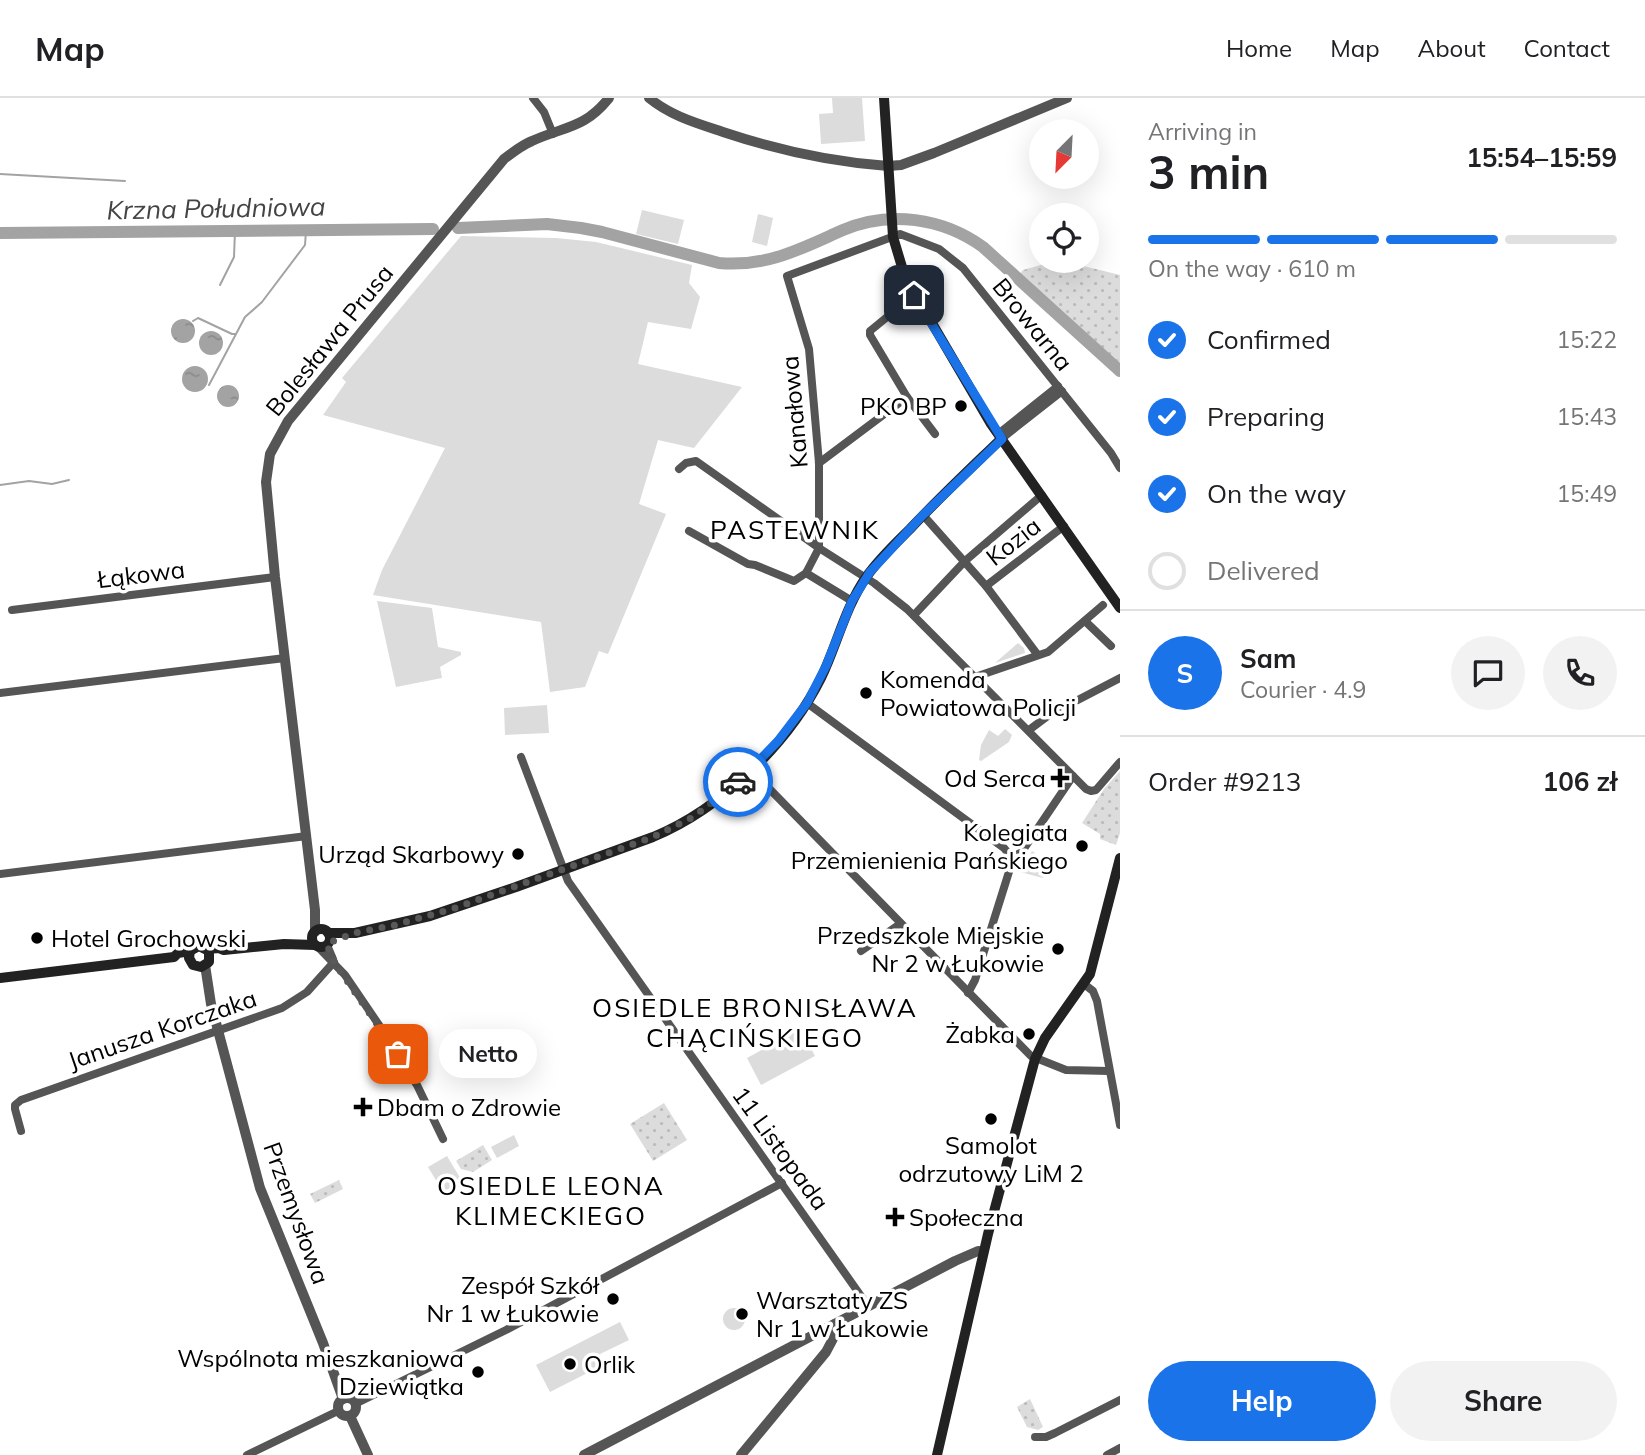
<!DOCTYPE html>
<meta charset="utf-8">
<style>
:root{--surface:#fff;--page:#f2f2f2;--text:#202124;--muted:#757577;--line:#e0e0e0;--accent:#1a73e8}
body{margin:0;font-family:Mulish,sans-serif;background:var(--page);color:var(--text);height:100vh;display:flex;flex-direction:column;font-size:26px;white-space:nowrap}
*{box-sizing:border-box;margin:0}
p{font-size:23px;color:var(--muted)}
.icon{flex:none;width:38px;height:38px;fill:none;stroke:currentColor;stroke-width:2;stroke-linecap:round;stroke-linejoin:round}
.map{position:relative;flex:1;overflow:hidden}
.details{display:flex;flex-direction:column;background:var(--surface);width:525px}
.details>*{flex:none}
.needle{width:46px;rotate:204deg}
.fabs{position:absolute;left:1029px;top:21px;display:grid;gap:14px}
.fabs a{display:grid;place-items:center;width:70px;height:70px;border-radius:50%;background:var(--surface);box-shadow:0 7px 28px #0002;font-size:35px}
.pin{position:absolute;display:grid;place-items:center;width:60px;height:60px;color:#fff;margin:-30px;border-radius:14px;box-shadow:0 4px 10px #0006}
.courier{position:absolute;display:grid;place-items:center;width:70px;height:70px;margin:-35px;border:5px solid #1a73e8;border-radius:50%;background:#fff;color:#222;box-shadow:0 2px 9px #0007}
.bubble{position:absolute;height:49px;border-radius:24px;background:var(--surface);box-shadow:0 7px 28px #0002;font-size:23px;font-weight:700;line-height:49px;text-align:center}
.overview em{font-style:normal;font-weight:700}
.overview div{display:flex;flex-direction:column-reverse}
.overview{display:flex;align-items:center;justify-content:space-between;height:119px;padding:0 28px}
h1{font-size:46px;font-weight:700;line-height:52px}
.bar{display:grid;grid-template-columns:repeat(4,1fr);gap:10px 7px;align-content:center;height:84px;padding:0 28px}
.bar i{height:9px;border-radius:5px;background:var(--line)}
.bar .selected{background:var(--accent)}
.bar p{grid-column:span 4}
.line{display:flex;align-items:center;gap:18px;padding:0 28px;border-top:2px solid var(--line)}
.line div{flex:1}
.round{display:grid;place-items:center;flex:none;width:74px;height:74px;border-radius:37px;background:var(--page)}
ol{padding:0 28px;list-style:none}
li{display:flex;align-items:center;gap:21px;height:77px}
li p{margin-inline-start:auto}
li .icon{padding:7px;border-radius:50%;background:var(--accent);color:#fff;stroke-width:4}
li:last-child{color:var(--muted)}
li i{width:38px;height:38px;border:4px solid var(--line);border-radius:50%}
.action{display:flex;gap:14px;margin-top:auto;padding:14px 28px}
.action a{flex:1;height:80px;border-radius:42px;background:var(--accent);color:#fff;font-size:28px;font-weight:700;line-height:80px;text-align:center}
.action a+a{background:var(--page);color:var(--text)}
header{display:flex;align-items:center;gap:42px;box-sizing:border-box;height:98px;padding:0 35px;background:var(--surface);border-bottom:2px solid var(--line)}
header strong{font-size:33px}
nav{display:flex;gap:38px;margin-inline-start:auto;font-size:24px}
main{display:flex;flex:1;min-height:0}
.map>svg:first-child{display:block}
.green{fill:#dcdcdc}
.park{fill:url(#park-dots)}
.water{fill:url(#water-ripples)}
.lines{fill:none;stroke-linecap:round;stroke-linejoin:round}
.stream{stroke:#a3a3a3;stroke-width:2}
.river{stroke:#a3a3a3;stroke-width:12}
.minor{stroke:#555;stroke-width:8}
.tertiary{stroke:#555;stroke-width:10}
.secondary{stroke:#222;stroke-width:10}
.done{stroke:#595959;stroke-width:7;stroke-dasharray:0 12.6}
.route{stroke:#1a73e8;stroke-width:9}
.poi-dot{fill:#000;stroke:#fff;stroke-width:2.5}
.labels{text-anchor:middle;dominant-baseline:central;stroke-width:7;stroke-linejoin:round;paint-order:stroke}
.street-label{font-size:24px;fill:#000;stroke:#fff}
.poi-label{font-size:24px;fill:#000;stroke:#fff;text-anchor:end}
.water-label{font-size:26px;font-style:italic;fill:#444;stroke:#fff}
.neighbourhood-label{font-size:26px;letter-spacing:2px;fill:#000;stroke:#fff}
</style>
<header>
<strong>Map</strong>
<nav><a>Home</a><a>Map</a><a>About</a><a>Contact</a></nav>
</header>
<main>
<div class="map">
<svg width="1120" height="1357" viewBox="0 0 1120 1357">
<defs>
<pattern id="park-dots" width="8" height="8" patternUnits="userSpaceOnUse" patternTransform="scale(1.75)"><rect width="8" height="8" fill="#dcdcdc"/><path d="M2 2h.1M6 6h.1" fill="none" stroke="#bbb" stroke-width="1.8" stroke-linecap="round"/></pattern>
<pattern id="water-ripples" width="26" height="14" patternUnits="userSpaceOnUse" patternTransform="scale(1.75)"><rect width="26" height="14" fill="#a3a3a3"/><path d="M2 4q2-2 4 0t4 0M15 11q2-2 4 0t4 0" fill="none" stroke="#8b8b8b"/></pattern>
</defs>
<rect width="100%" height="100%" fill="#fff"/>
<!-- green -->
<g class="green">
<polygon points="832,0 862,0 865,43 821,46 819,16 833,15"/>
<polygon points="642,112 684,122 678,146 636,136"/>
<polygon points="758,116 773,120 767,148 752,144"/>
<polygon points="461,138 556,140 596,144 692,167 689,185 700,199 691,231 648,224 638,266 742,289 694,350 658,342 639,406 666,416 608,556 599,553 585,589 550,594 541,524 373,497 382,472 445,350 323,317 346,284 342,280"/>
<polygon points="377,503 432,510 438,549 461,554 461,557 440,569 442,580 396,589"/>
<polygon points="1018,545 1024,550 1025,555 995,565"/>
<polygon points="547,607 549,635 505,637 504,610"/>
<polygon points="1005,631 1012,637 1009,644 981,663 979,662 981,647 989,632 998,638"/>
<polygon points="1032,753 1035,755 1032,762 1046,768 1043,780 1020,774"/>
<polygon points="801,931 815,958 761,987 747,960"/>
<polygon points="514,1037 519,1048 497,1060 491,1049"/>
<polygon points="447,1058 462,1083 443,1094 428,1069"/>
<circle cx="734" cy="1221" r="11"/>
<polygon points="620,1224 629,1242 600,1256 605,1266 550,1294 536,1267"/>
</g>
<!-- park -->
<g class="park">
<polygon points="1055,163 1067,164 1120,177 1120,268 1019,177 1023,172"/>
<polygon points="1120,673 1120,735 1116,747 1100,741 1100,736 1082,725 1104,691"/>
<polygon points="664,1005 687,1042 653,1063 630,1026"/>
<polygon points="483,1047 492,1062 473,1074 461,1071 456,1063"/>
<polygon points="339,1082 343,1091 315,1105 310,1096"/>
<polygon points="1030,1301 1043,1329 1038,1332 1027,1329 1017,1309"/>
</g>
<!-- water -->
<g class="water">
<circle cx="183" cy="233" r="12"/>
<circle cx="211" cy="245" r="12"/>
<circle cx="195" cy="281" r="13"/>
<circle cx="228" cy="298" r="11"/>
</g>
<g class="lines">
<!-- stream -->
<g class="stream">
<polyline points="0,76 125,83"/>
<polyline points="220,187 234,159 235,133"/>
<polyline points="193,223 198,220 232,236 235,236"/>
<polyline points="209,287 245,219 262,204 305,147 306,133"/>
<polyline points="0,387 29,383 52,386 69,382"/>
</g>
<!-- river -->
<g class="river">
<path d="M458,130l89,-4 34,4 21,4 117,31c49,4 81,-14 124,-33 46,-20 100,-12 140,17l137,124"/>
<polyline points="0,135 433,131"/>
</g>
<!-- minor -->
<g class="minor">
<polyline points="533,0 544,14 553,36"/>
<polyline points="907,299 935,336"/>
<polyline points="998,336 1058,288"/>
<polyline points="1001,341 1062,293"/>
<polyline points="819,365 907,299 870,237 870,233 914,197"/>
<polyline points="679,371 686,365 696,363 819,450 874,485 907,511 1086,691 1091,693 1096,692 1120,664"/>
<polyline points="923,417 986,488 1037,556"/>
<polyline points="689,433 748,466 755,467 794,483 806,475 819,450 819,365 809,251 787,178 900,136 939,151 963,170 1111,355 1120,370"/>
<polyline points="806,475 852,503"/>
<polyline points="986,488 1064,428"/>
<polyline points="12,512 275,479"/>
<polyline points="914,517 965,463 1042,397"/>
<polyline points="1085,523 1111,548"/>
<polyline points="975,579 1048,554 1103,507"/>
<polyline points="0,595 285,560"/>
<polyline points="807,605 1004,750 1013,761"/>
<polyline points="1029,632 1049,617 1120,580"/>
<polyline points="521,659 568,783 868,1208"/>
<polyline points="751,672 1031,958 1066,972 1109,973"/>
<polyline points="0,776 307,738"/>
<polyline points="327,847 333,861"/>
<polyline points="317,848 345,877 381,930 417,987 443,1041"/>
<polyline points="861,853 900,826"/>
<polyline points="1084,886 1093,893 1097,903 1120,1027"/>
<polyline points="968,895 975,882 1013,761 1023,752 1073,678"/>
<polyline points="21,1033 15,1011 15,1007 21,1002 282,910 307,894 334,864"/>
<polyline points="355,1306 506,1232 782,1085"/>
<polyline points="1035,1339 1046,1339 1055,1335 1120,1302"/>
<polyline points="247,1357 338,1313"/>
<polyline points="1107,1357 1120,1350"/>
</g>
<!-- tertiary -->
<g class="tertiary">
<path d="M649,0c22,18 47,25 74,34 54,18 108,30 165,34l13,-1 33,-12 133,-55"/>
<path d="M315,834v-22l-40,-333 -9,-95 4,-28 18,-33 216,-262c9,-7 18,-14 28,-18 33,-15 52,-12 77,-43"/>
<polyline points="205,867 211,906 260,1090 323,1245 343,1301"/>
<circle cx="347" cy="1309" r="9"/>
<polyline points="350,1318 368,1357"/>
<polyline points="584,1357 955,1163 978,1153 983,1154"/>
<polyline points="741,1357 826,1254 835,1237 835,1226"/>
</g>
<!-- secondary -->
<g class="secondary">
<polyline points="884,0 893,139 905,179 991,326 1120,510"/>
<circle cx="321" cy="840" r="9"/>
<path d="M328,835h27l75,-17 86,-29 137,-50c68,-28 135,-93 168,-159 16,-33 24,-71 46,-102 12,-17 28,-32 43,-47 29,-31 60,-60 91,-90"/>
<polyline points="207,851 219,850 224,852 284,846 315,847"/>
<polyline points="0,880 174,859 178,855 190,853 199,848 209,853 209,864 201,869 193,867 189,860 190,853"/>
<polyline points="937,1357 988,1136 1035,961 1045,940 1090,876 1120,760"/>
</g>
</g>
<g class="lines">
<!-- done -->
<polyline class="done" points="398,956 334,864 327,847 328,845 355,835 395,827 455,810 653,739 693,719 738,684"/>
<!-- route -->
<polyline class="route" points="738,684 778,643 807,605 826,568 852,503 870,474 923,417 1002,341 914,197"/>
</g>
<!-- markers -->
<g class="poi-dot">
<circle cx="961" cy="308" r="7"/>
<circle cx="866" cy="595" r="7"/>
<path d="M1056.5 669.5h7v7h7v7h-7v7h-7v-7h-7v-7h7z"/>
<circle cx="1082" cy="748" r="7"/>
<circle cx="518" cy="756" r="7"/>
<circle cx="37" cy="840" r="7"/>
<circle cx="1058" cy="851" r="7"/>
<circle cx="1029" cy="936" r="7"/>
<path d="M359.5 998.5h7v7h7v7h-7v7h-7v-7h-7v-7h7z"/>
<circle cx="991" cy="1021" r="7"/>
<path d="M891.5 1108.5h7v7h7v7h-7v7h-7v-7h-7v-7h7z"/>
<circle cx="613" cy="1201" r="7"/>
<circle cx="742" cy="1216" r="7"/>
<circle cx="570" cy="1266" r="7"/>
<circle cx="478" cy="1274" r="7"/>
</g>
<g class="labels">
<!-- street labels -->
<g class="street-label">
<text transform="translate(1033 226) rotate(51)">Browarna</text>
<text transform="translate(329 242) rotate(-51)">Bolesława Prusa</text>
<text transform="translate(794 314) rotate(-95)">Kanałowa</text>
<text transform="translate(1013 443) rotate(-38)">Kozia</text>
<text transform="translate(141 476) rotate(-7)">Łąkowa</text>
<text transform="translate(162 931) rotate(-19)">Janusza Korczaka</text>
<text transform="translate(781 1050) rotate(54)">11 Listopada</text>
<text transform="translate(297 1115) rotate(70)">Przemysłowa</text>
</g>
<!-- poi labels -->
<g class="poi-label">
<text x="947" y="308">PKO BP</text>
<text x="880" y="581" text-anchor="start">Komenda<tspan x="880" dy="28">Powiatowa Policji</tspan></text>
<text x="1046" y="680">Od Serca</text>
<text x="1068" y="734">Kolegiata<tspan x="1068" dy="28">Przemienienia Pańskiego</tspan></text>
<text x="504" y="756">Urząd Skarbowy</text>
<text x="1044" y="837">Przedszkole Miejskie<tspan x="1044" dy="28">Nr 2 w Łukowie</tspan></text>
<text x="51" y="840" text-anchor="start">Hotel Grochowski</text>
<text x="1015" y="936">Żabka</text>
<text x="377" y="1009" text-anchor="start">Dbam o Zdrowie</text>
<text x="991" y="1047" text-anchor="middle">Samolot<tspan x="991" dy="28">odrzutowy LiM 2</tspan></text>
<text x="909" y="1119" text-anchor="start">Społeczna</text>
<text x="599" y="1187">Zespół Szkół<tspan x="599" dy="28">Nr 1 w Łukowie</tspan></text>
<text x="756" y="1202" text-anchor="start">Warsztaty ZS<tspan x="756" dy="28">Nr 1 w Łukowie</tspan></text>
<text x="464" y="1260">Wspólnota mieszkaniowa<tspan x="464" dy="28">Dziewiątka</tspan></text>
<text x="584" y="1266" text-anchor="start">Orlik</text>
</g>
<!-- water labels -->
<g class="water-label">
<text transform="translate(216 110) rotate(-1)">Krzna Południowa</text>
</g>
<!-- neighbourhood labels -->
<g class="neighbourhood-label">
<text x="795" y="431">PASTEWNIK</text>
<text x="755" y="909">OSIEDLE BRONISŁAWA<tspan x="755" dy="30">CHĄCIŃSKIEGO</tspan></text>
<text x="551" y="1087">OSIEDLE LEONA<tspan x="551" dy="30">KLIMECKIEGO</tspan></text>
</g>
</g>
</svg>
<div class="fabs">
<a><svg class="needle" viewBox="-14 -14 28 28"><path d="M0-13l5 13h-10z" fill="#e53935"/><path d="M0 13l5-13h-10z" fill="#757577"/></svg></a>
<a><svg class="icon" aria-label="locate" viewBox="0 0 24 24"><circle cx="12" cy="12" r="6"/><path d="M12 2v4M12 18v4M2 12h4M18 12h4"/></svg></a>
</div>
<div class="pin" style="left:398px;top:956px;background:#ea580c"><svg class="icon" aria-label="bag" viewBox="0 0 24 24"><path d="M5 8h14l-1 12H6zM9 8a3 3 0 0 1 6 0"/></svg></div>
<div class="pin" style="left:914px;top:197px;background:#1f2937"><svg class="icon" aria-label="home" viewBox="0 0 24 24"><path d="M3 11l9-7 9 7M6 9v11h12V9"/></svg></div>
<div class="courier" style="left:738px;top:684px"><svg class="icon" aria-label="car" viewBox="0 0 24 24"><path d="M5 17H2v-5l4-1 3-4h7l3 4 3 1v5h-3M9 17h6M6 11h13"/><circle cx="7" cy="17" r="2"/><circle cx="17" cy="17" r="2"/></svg></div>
<div class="bubble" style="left:439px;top:931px;width:98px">Netto</div>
</div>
<section class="details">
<div class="overview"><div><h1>3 min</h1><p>Arriving in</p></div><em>15:54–15:59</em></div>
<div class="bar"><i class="selected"></i><i class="selected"></i><i class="selected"></i><i></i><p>On the way · 610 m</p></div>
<ol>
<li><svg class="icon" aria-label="check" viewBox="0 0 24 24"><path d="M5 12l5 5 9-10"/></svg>Confirmed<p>15:22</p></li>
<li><svg class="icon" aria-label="check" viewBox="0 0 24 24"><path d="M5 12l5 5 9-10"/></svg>Preparing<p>15:43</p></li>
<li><svg class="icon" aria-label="check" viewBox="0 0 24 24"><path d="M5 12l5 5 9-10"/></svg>On the way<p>15:49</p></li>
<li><i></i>Delivered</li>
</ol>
<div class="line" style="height:126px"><b class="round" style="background:var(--accent);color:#fff">S</b><div><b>Sam</b><p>Courier · 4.9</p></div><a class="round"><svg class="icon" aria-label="chat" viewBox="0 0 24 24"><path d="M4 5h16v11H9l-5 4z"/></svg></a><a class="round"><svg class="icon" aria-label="phone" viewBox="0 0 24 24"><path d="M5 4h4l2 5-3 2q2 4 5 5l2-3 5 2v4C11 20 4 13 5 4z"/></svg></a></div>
<div class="line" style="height:91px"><div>Order #9213</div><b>106 zł</b></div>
<div class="action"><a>Help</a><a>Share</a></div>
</section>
</main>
